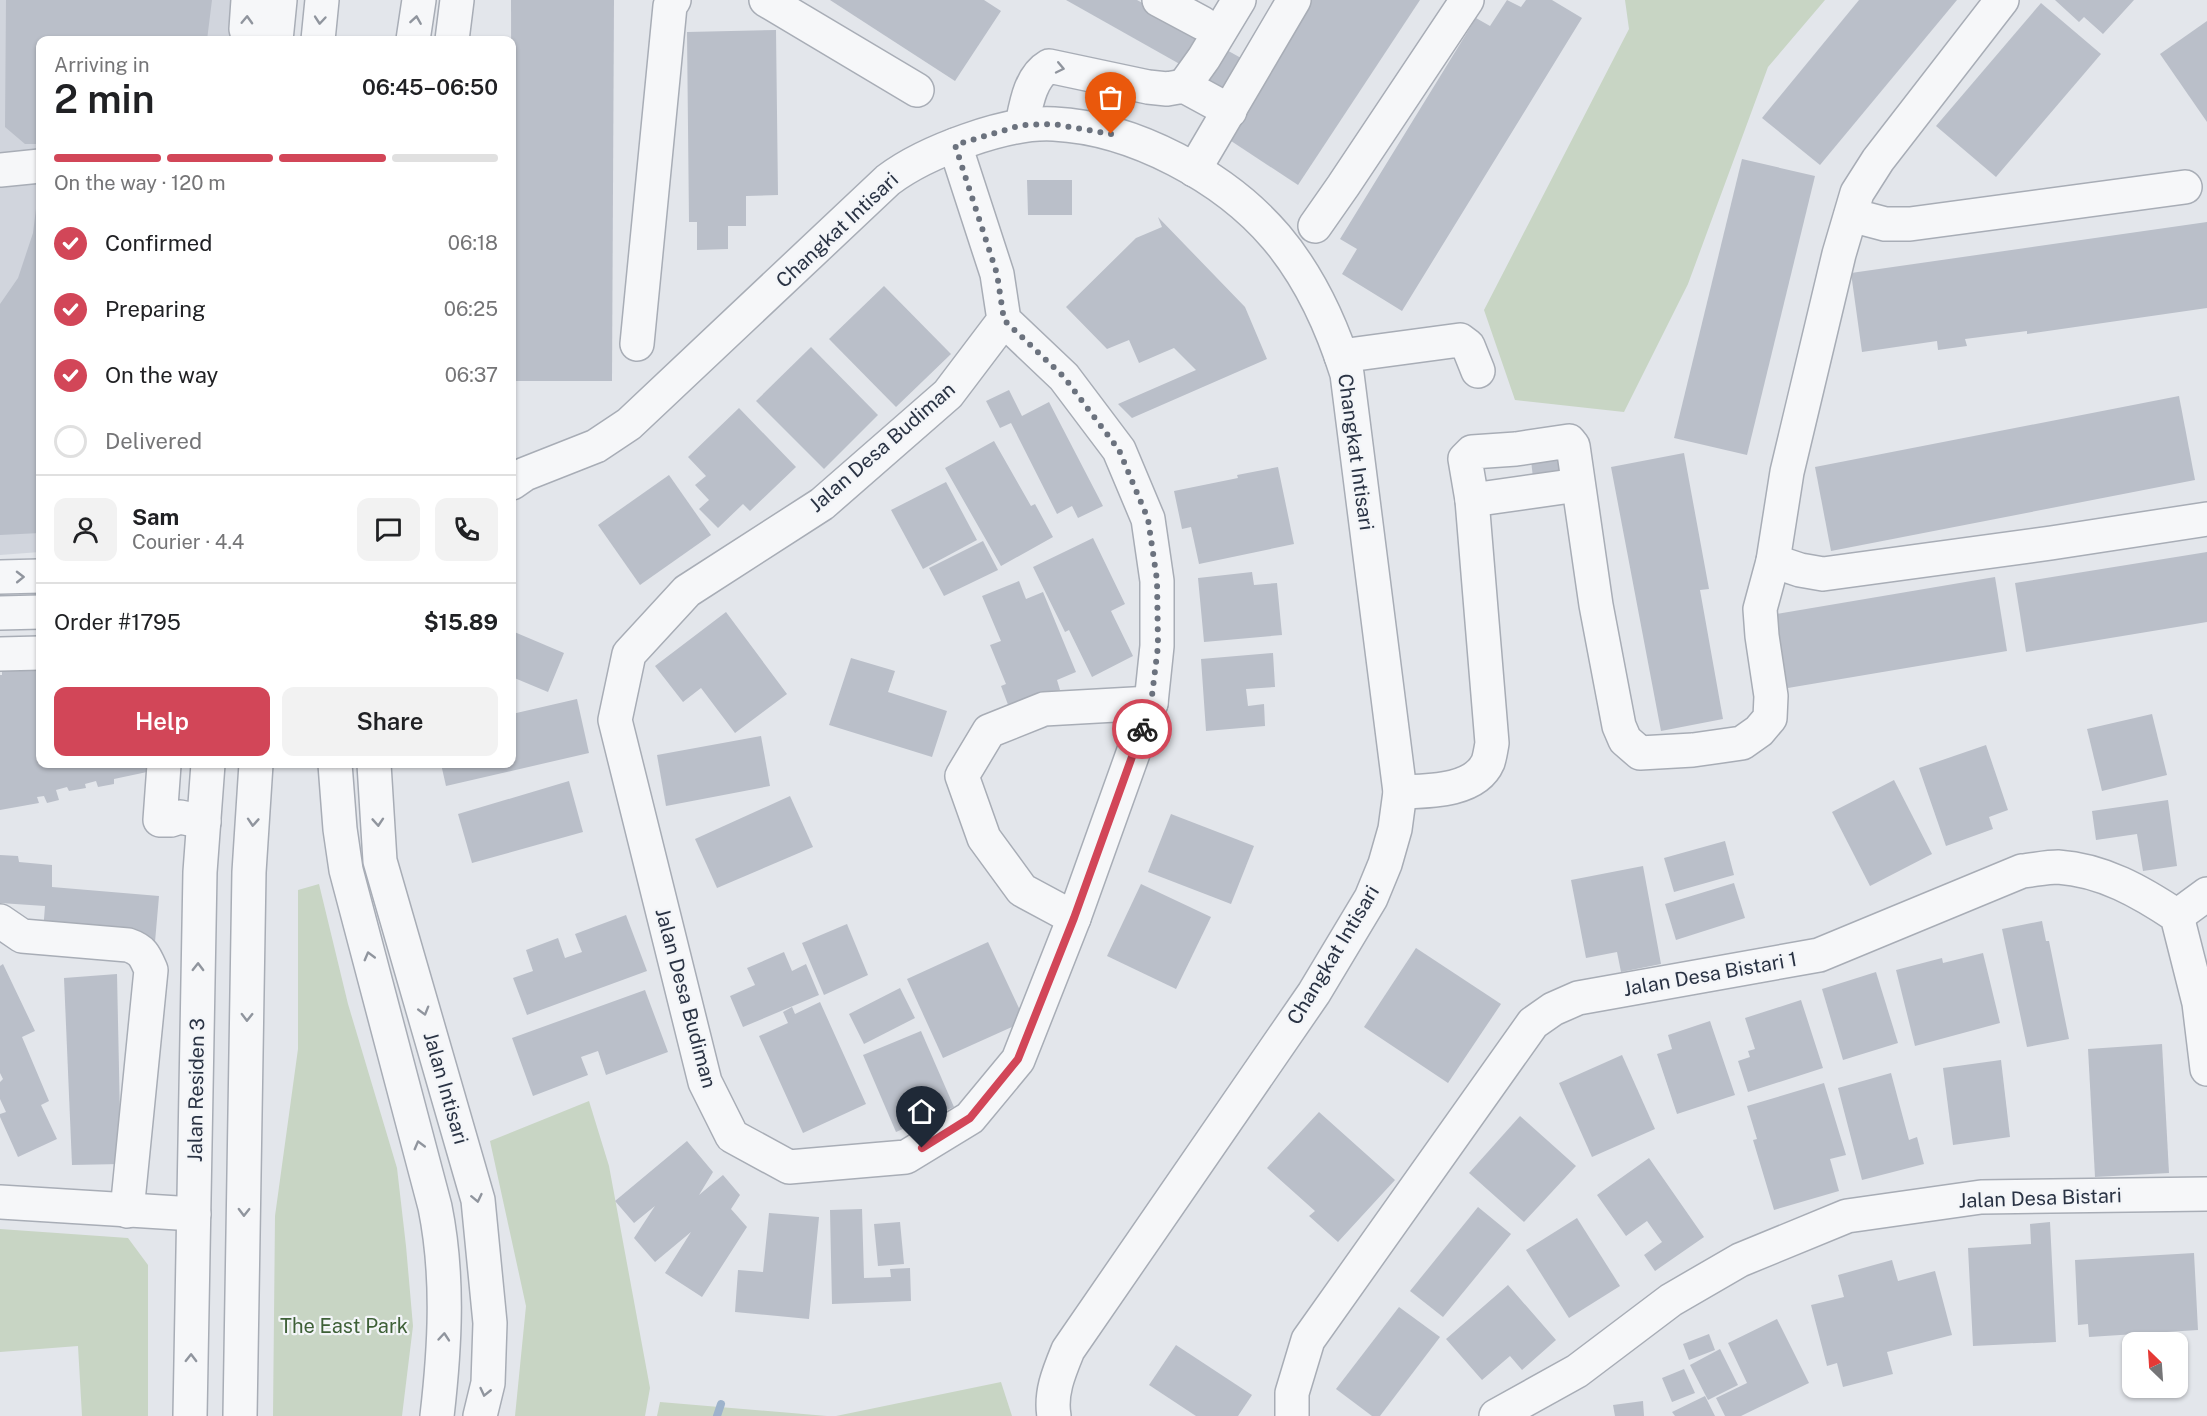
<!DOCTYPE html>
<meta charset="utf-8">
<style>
:root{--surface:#fff;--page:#f2f2f2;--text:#202124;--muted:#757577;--line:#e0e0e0;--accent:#d24658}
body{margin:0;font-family:"Public Sans",sans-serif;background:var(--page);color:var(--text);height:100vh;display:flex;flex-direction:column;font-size:22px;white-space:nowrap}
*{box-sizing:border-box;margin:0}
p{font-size:20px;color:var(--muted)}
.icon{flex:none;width:33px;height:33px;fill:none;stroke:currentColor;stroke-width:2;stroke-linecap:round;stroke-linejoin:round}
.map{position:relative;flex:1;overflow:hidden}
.side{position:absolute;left:36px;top:36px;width:480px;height:732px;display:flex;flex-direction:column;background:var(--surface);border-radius:12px;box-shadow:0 2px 4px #0004}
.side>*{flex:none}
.needle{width:39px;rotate:335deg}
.controls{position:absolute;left:2122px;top:1332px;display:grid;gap:12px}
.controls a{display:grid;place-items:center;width:66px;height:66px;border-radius:12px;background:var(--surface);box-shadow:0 2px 4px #0004;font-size:30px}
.pin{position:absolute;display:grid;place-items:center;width:51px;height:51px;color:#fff;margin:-62px -26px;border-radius:50% 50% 50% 0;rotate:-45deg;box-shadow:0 0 6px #0007}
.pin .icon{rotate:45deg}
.courier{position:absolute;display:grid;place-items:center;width:60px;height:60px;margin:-30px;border:4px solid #d24658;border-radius:50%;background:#fff;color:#222;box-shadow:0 2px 8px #0007}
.head em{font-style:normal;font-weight:600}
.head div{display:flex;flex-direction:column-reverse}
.head{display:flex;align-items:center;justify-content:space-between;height:102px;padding:0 18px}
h1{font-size:39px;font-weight:600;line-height:45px}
.bar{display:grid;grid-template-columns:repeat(4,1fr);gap:9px 6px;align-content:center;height:72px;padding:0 18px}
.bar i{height:8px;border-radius:4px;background:var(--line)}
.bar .active{background:var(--accent)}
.bar p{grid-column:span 4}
.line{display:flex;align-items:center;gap:15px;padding:0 18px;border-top:2px solid var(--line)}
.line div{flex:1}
.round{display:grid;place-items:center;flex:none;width:63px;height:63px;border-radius:12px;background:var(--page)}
ol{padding:0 18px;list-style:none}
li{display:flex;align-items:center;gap:18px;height:66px}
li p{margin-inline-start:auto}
li .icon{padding:6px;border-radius:50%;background:var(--accent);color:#fff;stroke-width:4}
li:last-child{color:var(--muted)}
li i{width:33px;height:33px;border:3px solid var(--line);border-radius:50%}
.cta{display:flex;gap:12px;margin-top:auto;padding:12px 18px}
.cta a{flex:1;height:69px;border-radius:12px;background:var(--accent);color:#fff;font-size:24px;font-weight:600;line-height:69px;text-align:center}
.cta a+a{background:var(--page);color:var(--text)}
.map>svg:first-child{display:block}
.built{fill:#d1d5dd}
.green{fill:#c8d5c4}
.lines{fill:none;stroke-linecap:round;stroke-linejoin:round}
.stream{stroke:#9db3cc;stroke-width:8}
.building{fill:#babfc9}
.minor-casing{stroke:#a8adb6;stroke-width:36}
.minor{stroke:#f6f7f9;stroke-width:33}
.oneway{stroke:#90959e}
.done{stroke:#6b727e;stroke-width:6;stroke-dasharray:0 10.8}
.route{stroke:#d24658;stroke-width:8}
.labels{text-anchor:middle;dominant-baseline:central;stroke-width:4.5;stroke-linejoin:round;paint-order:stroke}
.street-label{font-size:20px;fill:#2a3344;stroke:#f3f5f8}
.park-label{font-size:20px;fill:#3e6037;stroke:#f3f5f8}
</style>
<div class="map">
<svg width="2207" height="1416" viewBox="0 0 2207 1416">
<rect width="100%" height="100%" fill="#e3e6eb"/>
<!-- built -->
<polygon class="built" points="0,0 254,0 251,40 40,40 40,552 0,555"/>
<!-- green -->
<g class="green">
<polygon points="1625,0 1825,0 1768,67 1688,284 1624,412 1515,400 1484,310 1629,29"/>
<polygon points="319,884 348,1004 397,1168 406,1246 413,1326 402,1416 273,1416 275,1216 298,1049 298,890"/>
<polygon points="589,1101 609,1166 650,1388 645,1416 515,1416 526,1306 490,1141"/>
<polygon points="0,1229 128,1238 148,1265 148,1416 82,1416 78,1346 0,1352"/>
<polygon points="1001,1382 1012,1416 836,1416"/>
<polygon points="660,1402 827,1416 657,1416"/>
</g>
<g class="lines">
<!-- stream -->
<polyline class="stream" points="717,1416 721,1404"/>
</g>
<!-- building -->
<g class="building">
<polygon points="6,0 212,0 207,40 40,40 40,144 25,144 5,127"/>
<polygon points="511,0 614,0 612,381 512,381"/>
<polygon points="830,0 984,0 1001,11 955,81"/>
<polygon points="1066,0 1137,0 1241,58 1224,89"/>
<polygon points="1307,0 1420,0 1298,185 1219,133"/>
<polygon points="1507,0 1521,7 1526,0 1552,0 1582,18 1402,311 1342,274 1357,249 1340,239 1476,18 1490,26"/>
<polygon points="1859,0 1957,0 1820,165 1762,118"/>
<polygon points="2055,0 2134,0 2103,34 2084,17 2079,22"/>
<polygon points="2041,3 2101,54 1996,177 1936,126"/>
<polygon points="2207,21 2207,122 2160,54"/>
<polygon points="776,30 778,195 746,196 746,226 728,226 728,249 697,250 697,222 689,222 687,32"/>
<polygon points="1742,159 1815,176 1747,455 1674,438"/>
<polygon points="1027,180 1072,180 1072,215 1028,215"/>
<polygon points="40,205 40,533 0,535 0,304 18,278 33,233 36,209"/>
<polygon points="1158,217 1245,307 1267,359 1132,418 1118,404 1196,370 1174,348 1139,363 1129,340 1107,349 1066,307 1136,238 1162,227"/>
<polygon points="2207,222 2207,308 2027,334 2027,331 1965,339 1967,346 1938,350 1937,341 1862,352 1851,273"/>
<polygon points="884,286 951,354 896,407 829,339"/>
<polygon points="811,347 878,415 824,469 756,401"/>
<polygon points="1009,390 1022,416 1049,402 1103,506 1078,518 1072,506 1057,514 1011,423 1000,428 986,401"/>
<polygon points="2179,396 2195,480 1831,551 1815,467"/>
<polygon points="739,408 796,467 750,511 743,504 718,528 699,509 709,500 695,485 706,476 688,457"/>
<polygon points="994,441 1031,506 1035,504 1053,537 1001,566 945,468"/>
<polygon points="1684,453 1709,589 1700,590 1723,719 1661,731 1611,467"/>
<polygon points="1564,455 1566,473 1533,478 1531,460"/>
<polygon points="1278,467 1294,544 1199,564 1191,527 1182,529 1174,491 1238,478 1237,475"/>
<polygon points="669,475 711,535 640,585 598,525"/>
<polygon points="946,482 977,540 923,569 891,510"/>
<polygon points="1093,538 1125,604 1111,611 1133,656 1092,677 1069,630 1065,632 1033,567"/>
<polygon points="983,541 998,570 944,596 929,568"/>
<polygon points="2207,552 2207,622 2026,652 2015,583"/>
<polygon points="1252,572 1254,585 1277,583 1282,635 1204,642 1198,578"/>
<polygon points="1995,577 2007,651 1782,689 1770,615"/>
<polygon points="1019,581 1026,599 1043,592 1076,672 1057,680 1060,690 1010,710 1001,686 1006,684 990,645 1001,641 982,596"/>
<polygon points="726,612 787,694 735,733 701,688 683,702 655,666"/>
<polygon points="512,631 564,653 548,692 512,677"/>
<polygon points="1273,653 1275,687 1246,689 1248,706 1264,704 1265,726 1206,731 1201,659"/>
<polygon points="851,658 895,671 888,692 947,711 932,757 829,725"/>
<polygon points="40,669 40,764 145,764 147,772 114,779 114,784 98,787 96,781 85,784 86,788 69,791 67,787 56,790 59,800 47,803 44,796 37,797 39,803 0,810 0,675 2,675 2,670"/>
<polygon points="577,699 589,753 446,786 441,764 512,764 512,714"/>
<polygon points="2152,714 2167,775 2102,791 2087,729"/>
<polygon points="761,736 770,786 666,806 657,755"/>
<polygon points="1986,745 2008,810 1989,817 1993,829 1946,846 1919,768"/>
<polygon points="1894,780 1932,854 1870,886 1832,812"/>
<polygon points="569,781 583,832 472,863 458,814"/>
<polygon points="790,796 813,847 717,888 695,839"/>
<polygon points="2168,800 2177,866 2143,871 2137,834 2096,840 2092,811"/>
<polygon points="1171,814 1254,846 1231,904 1148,872"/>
<polygon points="1725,841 1734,875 1674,892 1664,858"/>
<polygon points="0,855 18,856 19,862 52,865 52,887 159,896 155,942 43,932 45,906 0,903"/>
<polygon points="1643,866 1661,964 1621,972 1617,952 1586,958 1571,880"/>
<polygon points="1734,883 1745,918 1676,940 1665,904"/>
<polygon points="1141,884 1211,917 1176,989 1107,956"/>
<polygon points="626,915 647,971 527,1015 513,978 533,971 526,950 558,938 565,958 582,952 575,934"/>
<polygon points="2042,921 2046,941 2049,941 2069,1039 2027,1047 2002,929"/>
<polygon points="847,924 868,975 824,995 802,943"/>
<polygon points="988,942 1025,1021 943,1058 907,979"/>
<polygon points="1416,948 1501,1004 1448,1083 1364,1027"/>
<polygon points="784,952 792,971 806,964 819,995 743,1027 730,996 755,985 747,968"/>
<polygon points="1983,953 2000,1023 1915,1046 1896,970 1942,958 1943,963"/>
<polygon points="3,964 35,1031 22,1037 49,1101 41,1105 57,1139 18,1157 0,1117 0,1114 6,1112 0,1099 0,1082 3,1079 0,1073 0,966"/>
<polygon points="1876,972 1898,1043 1843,1060 1822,989"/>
<polygon points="117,974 121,1164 72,1165 64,978"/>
<polygon points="900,988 915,1018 864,1044 849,1014"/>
<polygon points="645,990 668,1052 606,1075 598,1051 581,1057 588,1075 533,1096 512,1038"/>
<polygon points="1801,1000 1823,1068 1748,1092 1738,1061 1750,1057 1748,1051 1755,1049 1745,1018"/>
<polygon points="820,1002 866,1104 803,1133 759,1036 788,1023 783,1012 792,1007 795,1014"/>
<polygon points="1710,1021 1735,1095 1677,1114 1657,1054 1672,1049 1668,1035"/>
<polygon points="921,1031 954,1107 896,1132 863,1055"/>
<polygon points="2162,1044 2169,1173 2095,1177 2088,1049"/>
<polygon points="1622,1055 1655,1129 1592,1157 1559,1083"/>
<polygon points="2001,1060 2010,1137 1953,1145 1943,1068"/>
<polygon points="1891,1073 1909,1140 1917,1137 1924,1164 1862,1180 1838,1088"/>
<polygon points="1824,1083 1846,1155 1830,1159 1839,1191 1774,1210 1753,1140 1757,1139 1747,1106"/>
<polygon points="1319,1112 1395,1180 1338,1242 1309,1216 1315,1211 1267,1168"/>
<polygon points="1520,1116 1576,1166 1524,1222 1469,1173"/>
<polygon points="687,1141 713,1172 699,1195 723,1175 740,1195 731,1209 747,1227 702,1297 665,1273 691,1232 655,1262 634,1238 655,1206 634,1223 615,1201"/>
<polygon points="1649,1158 1704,1237 1655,1271 1644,1255 1662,1242 1647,1221 1626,1236 1597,1195"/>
<polygon points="1478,1207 1511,1234 1443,1317 1410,1291"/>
<polygon points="862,1209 864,1278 891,1277 890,1269 910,1268 911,1301 832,1304 830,1210"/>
<polygon points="769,1213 819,1217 809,1319 735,1312 738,1270 763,1272"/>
<polygon points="1577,1218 1620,1286 1569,1318 1526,1250"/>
<polygon points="900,1222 904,1264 878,1266 874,1224"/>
<polygon points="2050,1222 2056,1342 1973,1346 1968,1248 2031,1244 2030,1224"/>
<polygon points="2194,1253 2198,1330 2089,1337 2088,1324 2078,1325 2075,1260"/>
<polygon points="1892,1260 1898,1281 1935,1271 1952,1335 1887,1352 1893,1374 1843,1387 1837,1363 1827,1366 1811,1305 1844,1297 1838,1275"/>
<polygon points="1508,1285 1556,1340 1522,1370 1510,1356 1482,1380 1446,1339"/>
<polygon points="1399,1307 1440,1337 1380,1416 1372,1416 1336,1389"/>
<polygon points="1777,1319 1809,1383 1741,1416 1725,1416 1716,1398 1747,1383 1728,1343"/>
<polygon points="1709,1334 1715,1350 1689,1360 1683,1344"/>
<polygon points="1176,1345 1252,1395 1238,1416 1196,1416 1149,1385"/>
<polygon points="1720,1349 1738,1385 1708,1400 1690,1365"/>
<polygon points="1684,1369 1695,1393 1672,1402 1662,1378"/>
<polygon points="1705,1396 1715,1416 1675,1416 1672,1412"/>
<polygon points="1643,1401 1644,1416 1615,1416 1613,1405"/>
</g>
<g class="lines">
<!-- minor casing -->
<g class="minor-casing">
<g id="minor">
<polyline points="248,0 246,29 249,40"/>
<polyline points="766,0 917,90"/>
<polyline points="1159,0 1202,23"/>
<polyline points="276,40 280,0"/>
<polyline points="318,40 322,0"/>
<polyline points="413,40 419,0"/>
<polyline points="452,40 457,0"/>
<polyline points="1184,86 1204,58 1239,0"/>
<path d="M1022,125c4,-20 8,-48 27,-59l99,21 19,2 17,-3 46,25"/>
<polyline points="955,145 997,274 1004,320 948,394 822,504 687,591 629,654 615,720 705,1082 732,1136 789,1167 906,1157 970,1118 1018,1060 1074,918 1151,703 1157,646 1157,581 1148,519 1119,450 1064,377 1004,320"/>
<polyline points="0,170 40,166"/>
<polyline points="1194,170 1294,0"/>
<polyline points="1851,215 1885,224 1910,224 2185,187"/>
<polyline points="1315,226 1343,186 1467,0"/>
<polyline points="637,344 670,6 674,0"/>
<polyline points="1341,356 1460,340 1468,346 1478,371"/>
<path d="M512,483l13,-9 71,-28 33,-22 259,-244c37,-28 119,-59 166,-56 80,4 171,53 222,113 33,39 56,89 71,137l53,418 -5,37 -10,35 -14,34 -57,95 -246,357c-9,22 -18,43 -14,66"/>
<polyline points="1472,500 1578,485"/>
<polyline points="1773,561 1800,570 1823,574 2051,543 2207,519"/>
<polyline points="0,577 40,576"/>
<polyline points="0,613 40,612"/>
<polyline points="0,654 40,653"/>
<path d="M335,764l5,65 6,41 89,337c14,69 10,140 2,209"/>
<polyline points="374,764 380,861 478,1200 490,1323 488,1383 480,1416"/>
<polyline points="164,765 160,820 171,820 180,817 204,822"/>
<path d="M1400,792c27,-1 75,0 88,-30 2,-6 3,-13 4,-19l-20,-243 -7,-41 7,-7 44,-3 53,-8 4,5 23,159 23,121 6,14 15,13 53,-3 49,-7 17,-12 11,-13 1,-22 -9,-60 -2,-27 13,-48 14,-89 52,-218 18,-61 21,-33 124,-160"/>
<polyline points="2177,916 2207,894"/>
<polyline points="1074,918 1022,890 984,838 962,776 989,731 1044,709 1151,703"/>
<path d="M0,921l22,15 106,9c15,5 17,11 23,25l-24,241"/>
<polyline points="0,1202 194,1214"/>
<polyline points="190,1416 200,872 208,764"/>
<polyline points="240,1416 249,872 256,764"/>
<path d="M1292,1416v-23l16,-53 225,-317 20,-14 25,-11 241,-43 203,-84c11,-1 25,-4 36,-4 45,3 83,25 119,49l22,87 8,66"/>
<polyline points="1496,1416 1577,1371 1671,1300 1740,1260 1847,1216 1981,1197 2207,1194"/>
</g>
</g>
<!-- minor -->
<use href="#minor" class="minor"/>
</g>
<!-- one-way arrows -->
<defs><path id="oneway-chevron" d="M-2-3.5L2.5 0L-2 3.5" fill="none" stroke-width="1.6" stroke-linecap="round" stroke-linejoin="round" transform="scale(1.5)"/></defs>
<g class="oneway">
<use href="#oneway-chevron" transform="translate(247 20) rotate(-88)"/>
<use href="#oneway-chevron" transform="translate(320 20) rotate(95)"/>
<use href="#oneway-chevron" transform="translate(416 20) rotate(-81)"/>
<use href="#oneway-chevron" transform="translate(1060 68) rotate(12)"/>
<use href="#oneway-chevron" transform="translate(20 577) rotate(-1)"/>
<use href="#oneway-chevron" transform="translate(253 822) rotate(94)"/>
<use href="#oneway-chevron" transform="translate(378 822) rotate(86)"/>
<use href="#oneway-chevron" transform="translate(369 956) rotate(-105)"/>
<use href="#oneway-chevron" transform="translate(198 967) rotate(-89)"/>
<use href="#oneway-chevron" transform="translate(424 1011) rotate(74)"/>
<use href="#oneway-chevron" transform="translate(247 1017) rotate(91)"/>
<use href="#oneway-chevron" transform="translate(419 1145) rotate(-105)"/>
<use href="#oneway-chevron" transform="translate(477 1198) rotate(78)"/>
<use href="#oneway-chevron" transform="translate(244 1212) rotate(91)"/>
<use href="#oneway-chevron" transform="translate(444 1337) rotate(-85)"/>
<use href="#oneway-chevron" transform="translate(191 1358) rotate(-89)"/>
<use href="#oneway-chevron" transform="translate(485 1392) rotate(103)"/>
</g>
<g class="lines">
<!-- done -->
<polyline class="done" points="1111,134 1053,124 1022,125 955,145 997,274 1004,320 1064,377 1119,450 1148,519 1157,580 1158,646 1151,704 1142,729"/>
<!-- route -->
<polyline class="route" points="922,1148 970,1118 1018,1059 1074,918 1142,729"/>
</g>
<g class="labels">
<!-- street labels -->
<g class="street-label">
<text transform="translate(837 230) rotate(-43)">Changkat Intisari</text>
<text transform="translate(882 447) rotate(-41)">Jalan Desa Budiman</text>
<text transform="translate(1356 452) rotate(82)">Changkat Intisari</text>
<text transform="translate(1333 955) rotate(-59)">Changkat Intisari</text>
<text transform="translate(1710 974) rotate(-10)">Jalan Desa Bistari 1</text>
<text transform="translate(686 998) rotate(75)">Jalan Desa Budiman</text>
<text transform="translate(446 1088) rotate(74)">Jalan Intisari</text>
<text transform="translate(196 1090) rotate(-89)">Jalan Residen 3</text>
<text transform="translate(2040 1198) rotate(-2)">Jalan Desa Bistari</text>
</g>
<!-- park labels -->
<g class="park-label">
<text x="344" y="1326">The East Park</text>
</g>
</g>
</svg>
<div class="controls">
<a><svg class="needle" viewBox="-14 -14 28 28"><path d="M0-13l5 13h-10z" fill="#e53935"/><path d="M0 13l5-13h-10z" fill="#757577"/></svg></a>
</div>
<div class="pin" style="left:1111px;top:134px;background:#ea580c"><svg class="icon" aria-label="bag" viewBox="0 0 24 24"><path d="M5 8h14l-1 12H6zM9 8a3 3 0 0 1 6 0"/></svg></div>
<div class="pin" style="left:922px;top:1148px;background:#1f2937"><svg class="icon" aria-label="home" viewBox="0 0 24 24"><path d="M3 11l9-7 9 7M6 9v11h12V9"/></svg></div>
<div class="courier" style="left:1142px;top:729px"><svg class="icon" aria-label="bike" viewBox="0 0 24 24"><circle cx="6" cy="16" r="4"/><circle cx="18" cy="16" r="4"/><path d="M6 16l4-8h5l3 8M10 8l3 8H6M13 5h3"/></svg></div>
<section class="side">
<div class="head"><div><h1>2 min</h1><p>Arriving in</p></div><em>06:45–06:50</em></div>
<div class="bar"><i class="active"></i><i class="active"></i><i class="active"></i><i></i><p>On the way · 120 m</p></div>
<ol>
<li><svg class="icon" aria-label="check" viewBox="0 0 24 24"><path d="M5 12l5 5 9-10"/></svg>Confirmed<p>06:18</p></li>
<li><svg class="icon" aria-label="check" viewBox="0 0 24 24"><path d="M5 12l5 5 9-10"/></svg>Preparing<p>06:25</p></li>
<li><svg class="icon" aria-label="check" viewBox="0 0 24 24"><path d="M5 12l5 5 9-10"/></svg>On the way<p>06:37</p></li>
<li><i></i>Delivered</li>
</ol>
<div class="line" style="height:108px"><a class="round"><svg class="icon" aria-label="person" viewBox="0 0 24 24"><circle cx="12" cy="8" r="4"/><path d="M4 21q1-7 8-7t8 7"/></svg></a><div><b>Sam</b><p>Courier · 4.4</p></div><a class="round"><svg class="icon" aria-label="chat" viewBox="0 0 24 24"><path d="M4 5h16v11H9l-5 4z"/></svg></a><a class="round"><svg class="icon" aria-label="phone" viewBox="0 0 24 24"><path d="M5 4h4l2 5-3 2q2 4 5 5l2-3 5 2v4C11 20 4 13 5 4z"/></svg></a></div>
<div class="line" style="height:78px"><div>Order #1795</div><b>$15.89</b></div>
<div class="cta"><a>Help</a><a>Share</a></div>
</section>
</div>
